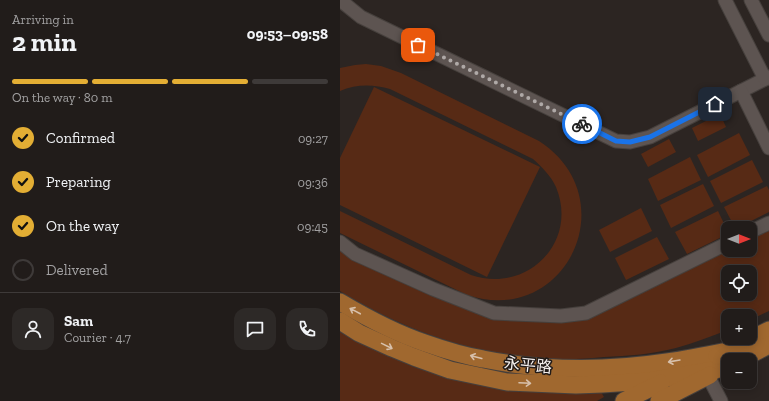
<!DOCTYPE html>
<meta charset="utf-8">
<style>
:root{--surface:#211c1a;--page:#2d2927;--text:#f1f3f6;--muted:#a2a1a2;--line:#3e3a39;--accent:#e3ae34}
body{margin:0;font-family:"Zilla Slab","Noto Sans SC",serif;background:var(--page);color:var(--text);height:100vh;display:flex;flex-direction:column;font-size:15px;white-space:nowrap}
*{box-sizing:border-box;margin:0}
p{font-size:13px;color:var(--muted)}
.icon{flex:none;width:22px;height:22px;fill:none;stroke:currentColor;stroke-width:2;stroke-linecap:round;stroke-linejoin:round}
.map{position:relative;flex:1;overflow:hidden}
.side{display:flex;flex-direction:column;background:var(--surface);width:340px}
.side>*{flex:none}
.needle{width:26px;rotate:90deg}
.controls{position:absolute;left:381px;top:221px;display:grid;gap:8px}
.controls a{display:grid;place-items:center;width:36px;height:36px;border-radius:8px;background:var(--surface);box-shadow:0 2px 10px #0003,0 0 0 1px var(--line);font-size:20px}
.pin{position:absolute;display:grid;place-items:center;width:34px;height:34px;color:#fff;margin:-17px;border-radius:8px;box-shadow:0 2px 6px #0006}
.courier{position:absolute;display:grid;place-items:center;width:40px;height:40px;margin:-20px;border:3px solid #1a73e8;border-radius:50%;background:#fff;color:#222;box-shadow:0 1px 5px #0007}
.overview em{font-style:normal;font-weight:700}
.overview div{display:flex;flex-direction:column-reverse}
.overview{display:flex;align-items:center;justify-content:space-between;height:68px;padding:0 12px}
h1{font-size:26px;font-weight:700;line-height:30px}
.bar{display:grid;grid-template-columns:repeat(4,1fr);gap:6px 4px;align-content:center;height:48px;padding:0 12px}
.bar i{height:5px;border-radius:3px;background:var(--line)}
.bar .active{background:var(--accent)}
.bar p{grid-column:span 4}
.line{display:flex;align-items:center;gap:10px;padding:0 12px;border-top:1px solid var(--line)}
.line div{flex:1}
.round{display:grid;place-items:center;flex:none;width:42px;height:42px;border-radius:12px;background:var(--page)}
ol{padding:0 12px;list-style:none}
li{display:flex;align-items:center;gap:12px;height:44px}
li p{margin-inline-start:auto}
li .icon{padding:4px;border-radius:50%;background:var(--accent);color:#111;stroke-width:4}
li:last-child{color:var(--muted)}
li i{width:22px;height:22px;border:2px solid var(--line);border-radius:50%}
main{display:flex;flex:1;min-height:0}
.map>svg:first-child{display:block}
.green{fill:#572a15;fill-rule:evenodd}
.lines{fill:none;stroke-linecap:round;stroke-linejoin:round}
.minor-casing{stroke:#46403d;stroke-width:15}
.major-casing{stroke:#46403d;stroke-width:19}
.minor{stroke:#5d5451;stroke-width:13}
.major{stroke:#a0682f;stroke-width:17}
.oneway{stroke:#d7c0ab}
.done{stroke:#afa9a7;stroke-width:4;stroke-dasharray:0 7.2}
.route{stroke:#1a73e8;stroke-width:5}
.labels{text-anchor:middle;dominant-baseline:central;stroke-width:3;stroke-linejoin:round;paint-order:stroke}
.street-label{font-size:16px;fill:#f5f0ee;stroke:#221b18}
</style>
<main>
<section class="side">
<div class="overview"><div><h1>2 min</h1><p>Arriving in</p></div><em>09:53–09:58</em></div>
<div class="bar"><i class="active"></i><i class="active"></i><i class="active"></i><i></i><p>On the way · 80 m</p></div>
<ol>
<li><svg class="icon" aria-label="check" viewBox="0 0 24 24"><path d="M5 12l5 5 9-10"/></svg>Confirmed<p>09:27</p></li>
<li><svg class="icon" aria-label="check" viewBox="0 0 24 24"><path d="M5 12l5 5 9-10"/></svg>Preparing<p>09:36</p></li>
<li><svg class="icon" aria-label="check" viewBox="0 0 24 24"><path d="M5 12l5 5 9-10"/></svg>On the way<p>09:45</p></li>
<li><i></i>Delivered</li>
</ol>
<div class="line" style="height:72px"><a class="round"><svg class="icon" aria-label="person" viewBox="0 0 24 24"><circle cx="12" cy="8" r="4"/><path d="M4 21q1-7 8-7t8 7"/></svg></a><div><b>Sam</b><p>Courier · 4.7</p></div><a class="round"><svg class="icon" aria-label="chat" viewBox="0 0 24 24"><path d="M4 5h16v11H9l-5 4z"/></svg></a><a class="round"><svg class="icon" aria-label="phone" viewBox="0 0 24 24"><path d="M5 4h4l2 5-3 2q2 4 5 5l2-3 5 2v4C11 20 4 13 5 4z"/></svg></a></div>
</section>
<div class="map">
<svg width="429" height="401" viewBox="0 0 429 401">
<rect width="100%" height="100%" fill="#2c2522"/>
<!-- green -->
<g class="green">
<path d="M26,64l15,2 20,7 138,68c88,57 27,187 -72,154l-127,-62v-22l131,64c55,19 108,-32 85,-88 -5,-11 -14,-20 -23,-28l-143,-70c-17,-5 -34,-5 -50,2v-23l15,-3z"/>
<polygon points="34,87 200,167 147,277 0,205 0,158"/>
<polygon points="380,114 386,127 358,141 352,128"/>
<polygon points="399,133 410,155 368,177 357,155"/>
<polygon points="329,139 336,152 308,167 301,154"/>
<polygon points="350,157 361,180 318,201 308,179"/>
<polygon points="412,160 423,182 381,203 370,181"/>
<polygon points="363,184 374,206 331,228 320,205"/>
<polygon points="427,186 429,190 429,212 397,228 395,228 384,207"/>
<polygon points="301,208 312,231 270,252 259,230"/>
<polygon points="378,211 388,232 388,234 347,254 335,232"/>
<path d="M429,226v85l-19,9v-4h-22v14c-17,6 -34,13 -52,18 -23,6 -48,8 -72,9 -20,2 -41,3 -61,2 -72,-5 -142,-30 -203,-68v-52l138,69 86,10 164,-68h22v-14zM388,272h22v22h-22z"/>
<polygon points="317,237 329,259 286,280 275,258"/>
<polygon points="0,332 26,345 74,367 114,377 261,392 264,397 257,401 0,401"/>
</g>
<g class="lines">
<!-- minor casing -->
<g class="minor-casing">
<g id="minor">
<polyline points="0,0 21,17 276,141 290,142 310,137 429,77"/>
<polyline points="385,0 425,79"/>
<polyline points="411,0 429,35"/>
<polyline points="401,91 429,148"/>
<polyline points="410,232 429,223"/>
<polyline points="0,242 15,254 93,289 154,313 221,316 246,313 388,243"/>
<polyline points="368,376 381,401"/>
</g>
</g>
<!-- major casing -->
<g class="major-casing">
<g id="major">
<path d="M0,302c27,16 55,31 85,41 17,6 40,13 58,16 60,12 124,12 184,3 20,-3 40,-7 60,-11"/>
<polyline points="0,321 19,333 52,348 74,357 110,370 167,382 236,385 262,384 309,381 385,368"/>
<polyline points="377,356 429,330"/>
<polyline points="400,360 429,345"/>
<polyline points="284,401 321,383"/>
<polyline points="319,401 370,375"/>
</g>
</g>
<!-- minor -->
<use href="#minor" class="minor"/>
<!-- major -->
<use href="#major" class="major"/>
</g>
<!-- one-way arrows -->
<defs><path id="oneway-shaft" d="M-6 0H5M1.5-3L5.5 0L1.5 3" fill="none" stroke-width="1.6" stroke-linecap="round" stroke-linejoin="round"/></defs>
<g class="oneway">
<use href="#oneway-shaft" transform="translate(15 311) rotate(-152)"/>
<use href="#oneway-shaft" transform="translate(47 346) rotate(26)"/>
<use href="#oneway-shaft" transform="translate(136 357) rotate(-165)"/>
<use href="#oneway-shaft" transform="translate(334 361) rotate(170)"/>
<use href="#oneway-shaft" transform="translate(185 383) rotate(3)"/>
</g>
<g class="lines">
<!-- done -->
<polyline class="done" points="78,45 242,124"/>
<!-- route -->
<polyline class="route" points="242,124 276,141 290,142 310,137 375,104"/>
</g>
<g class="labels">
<!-- street labels -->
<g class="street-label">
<text transform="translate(188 365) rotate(6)">永平路</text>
</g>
</g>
</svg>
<div class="controls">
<a><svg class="needle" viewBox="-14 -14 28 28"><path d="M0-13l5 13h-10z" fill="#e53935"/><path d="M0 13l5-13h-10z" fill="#a2a1a2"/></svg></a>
<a><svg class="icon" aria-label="locate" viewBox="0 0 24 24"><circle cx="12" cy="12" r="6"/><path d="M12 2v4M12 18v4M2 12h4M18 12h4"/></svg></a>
<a>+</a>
<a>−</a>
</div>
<div class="pin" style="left:78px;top:45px;background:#ea580c"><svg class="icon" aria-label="bag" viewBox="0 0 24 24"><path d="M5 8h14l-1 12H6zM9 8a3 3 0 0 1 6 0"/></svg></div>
<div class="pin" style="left:375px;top:104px;background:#1f2937"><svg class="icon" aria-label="home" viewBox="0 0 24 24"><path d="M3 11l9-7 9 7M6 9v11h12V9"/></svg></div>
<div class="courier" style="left:242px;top:124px"><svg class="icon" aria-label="bike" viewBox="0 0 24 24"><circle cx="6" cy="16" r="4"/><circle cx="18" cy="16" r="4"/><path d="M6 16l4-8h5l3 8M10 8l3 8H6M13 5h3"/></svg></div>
</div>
</main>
